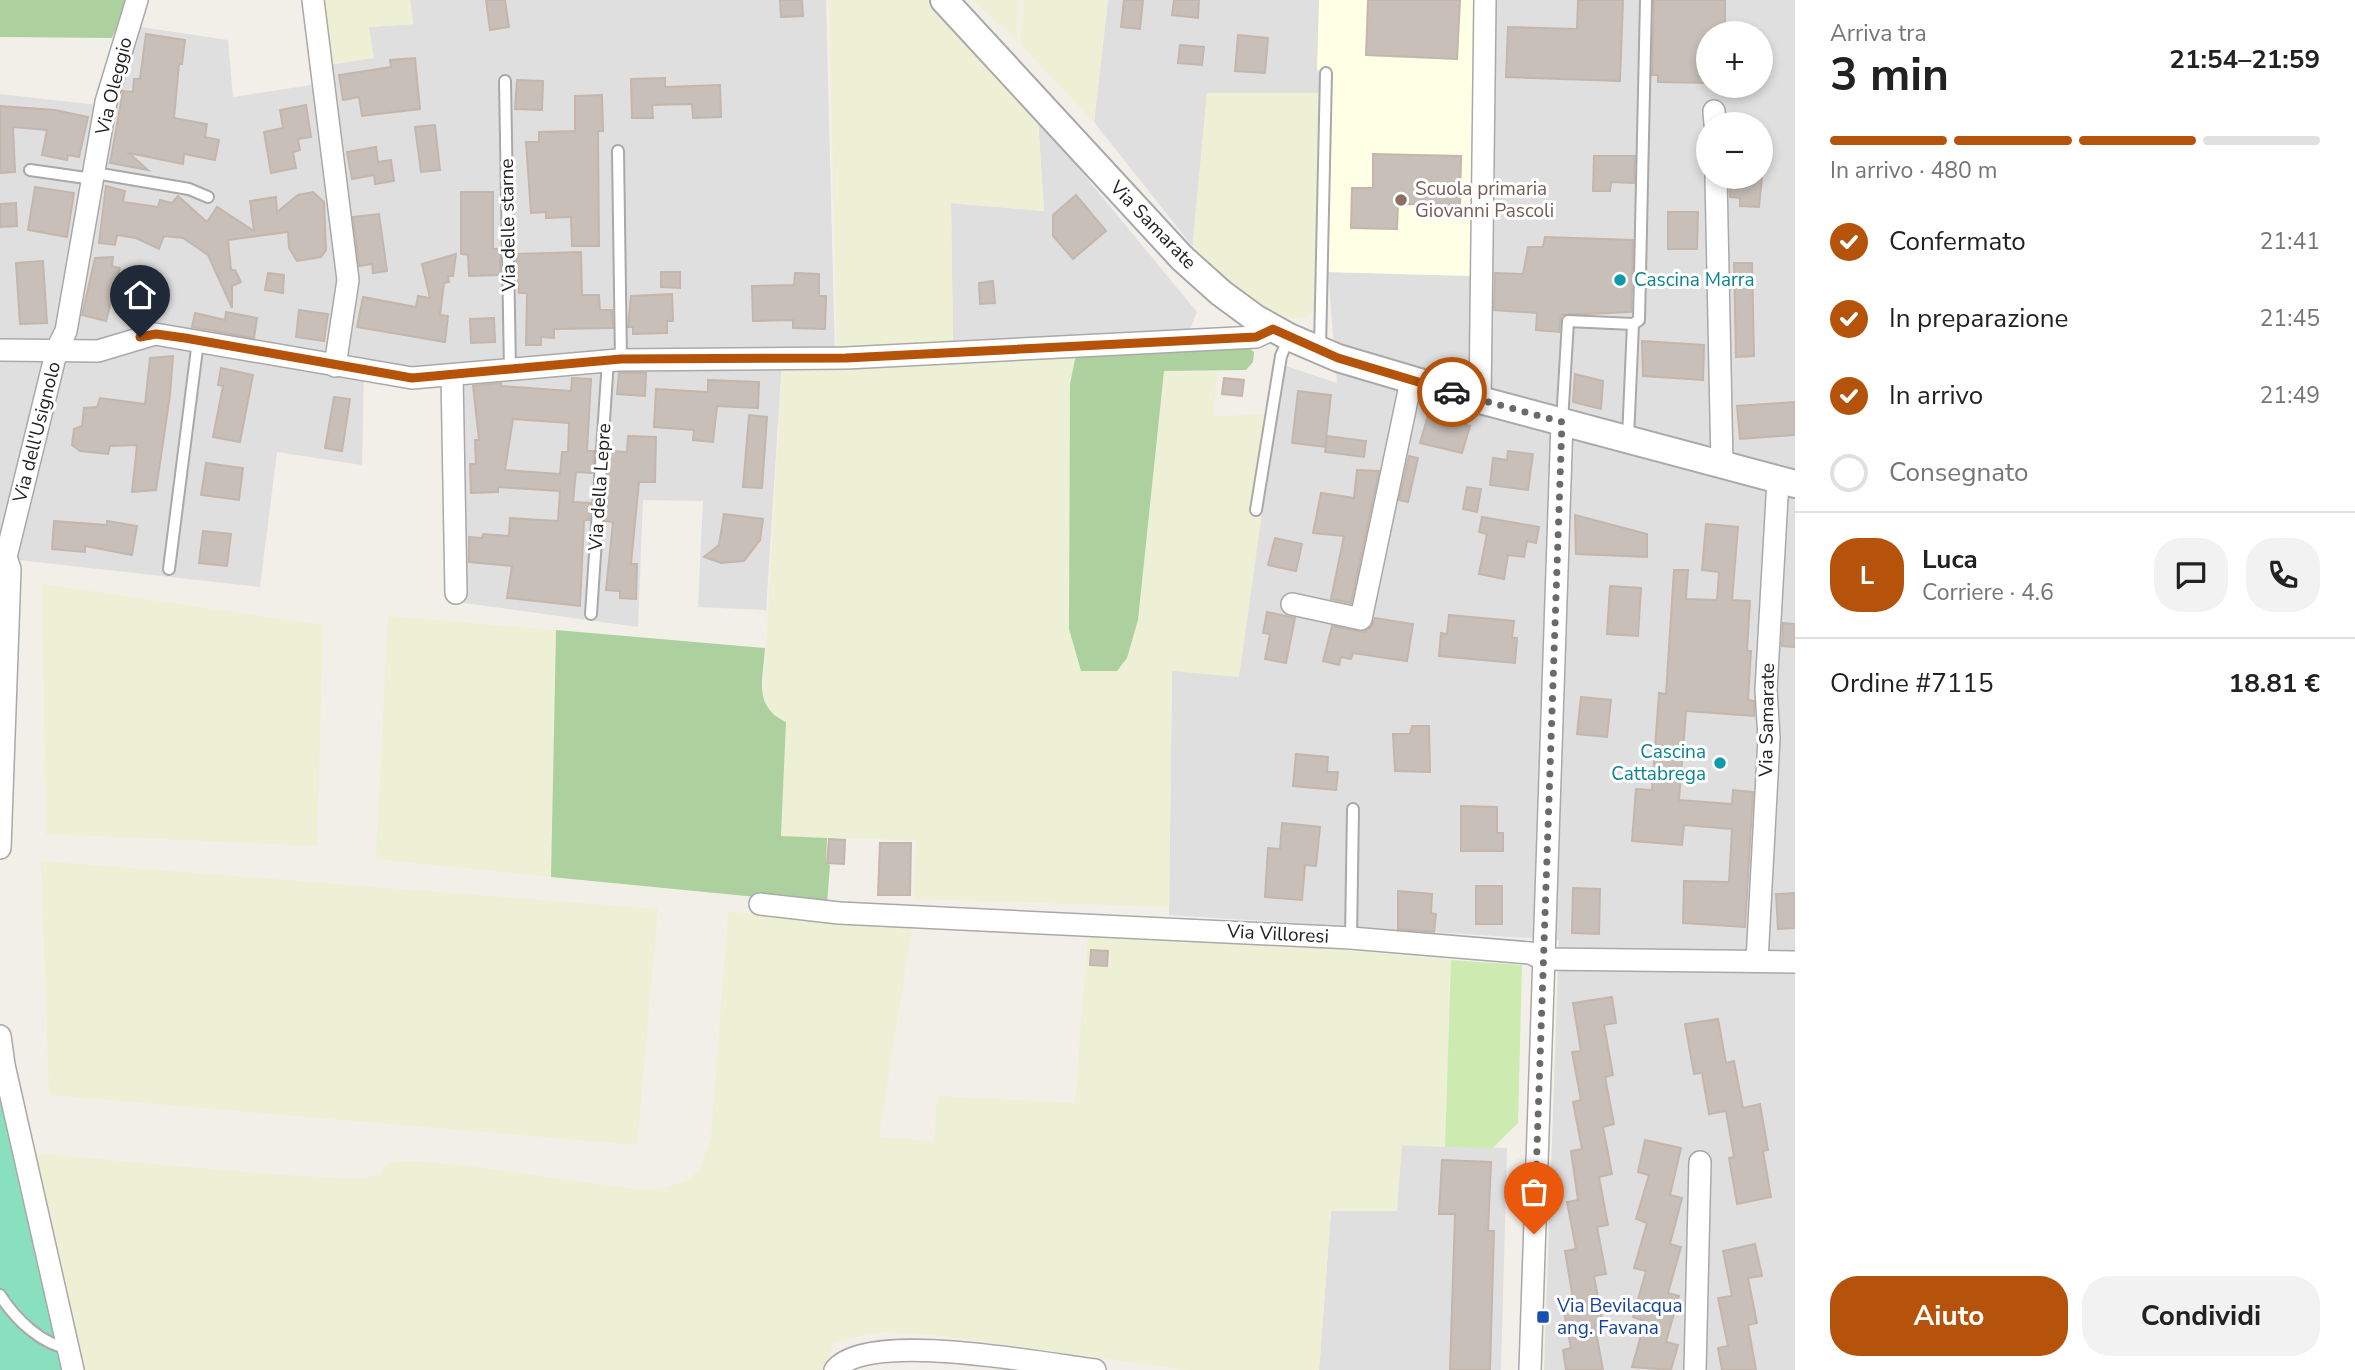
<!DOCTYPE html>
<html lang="it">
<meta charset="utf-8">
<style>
:root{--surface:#fff;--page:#f2f2f2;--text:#222;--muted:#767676;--line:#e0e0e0;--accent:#b45309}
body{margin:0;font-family:"Nunito Sans",sans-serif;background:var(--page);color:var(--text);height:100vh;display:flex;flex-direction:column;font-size:26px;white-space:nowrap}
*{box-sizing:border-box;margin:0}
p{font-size:23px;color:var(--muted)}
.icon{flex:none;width:38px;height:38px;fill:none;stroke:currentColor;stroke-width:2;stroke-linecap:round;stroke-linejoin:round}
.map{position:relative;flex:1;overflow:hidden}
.details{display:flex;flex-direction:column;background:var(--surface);width:560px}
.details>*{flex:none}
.tools{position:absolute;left:1696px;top:21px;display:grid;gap:14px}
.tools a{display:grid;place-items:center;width:77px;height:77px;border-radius:50%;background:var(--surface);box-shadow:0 4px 10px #0003;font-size:35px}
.pin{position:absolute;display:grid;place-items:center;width:60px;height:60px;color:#fff;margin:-72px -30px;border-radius:50% 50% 50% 0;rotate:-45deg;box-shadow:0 0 7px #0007}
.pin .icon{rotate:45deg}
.courier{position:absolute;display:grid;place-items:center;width:70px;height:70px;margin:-35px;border:5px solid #b45309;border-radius:50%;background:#fff;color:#222;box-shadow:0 2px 9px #0007}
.headline em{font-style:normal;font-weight:700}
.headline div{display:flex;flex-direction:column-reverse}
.headline{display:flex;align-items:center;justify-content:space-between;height:119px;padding:0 35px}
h1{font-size:46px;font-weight:700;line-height:52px}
.bar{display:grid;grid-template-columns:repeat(4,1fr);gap:10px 7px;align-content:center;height:84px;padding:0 35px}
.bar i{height:9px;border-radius:5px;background:var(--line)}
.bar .active{background:var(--accent)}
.bar p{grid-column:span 4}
.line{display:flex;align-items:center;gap:18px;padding:0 35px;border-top:2px solid var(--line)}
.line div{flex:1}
.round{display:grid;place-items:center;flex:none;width:74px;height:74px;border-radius:28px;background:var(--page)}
ol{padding:0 35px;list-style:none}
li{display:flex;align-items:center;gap:21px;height:77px}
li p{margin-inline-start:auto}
li .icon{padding:7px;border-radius:50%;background:var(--accent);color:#fff;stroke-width:4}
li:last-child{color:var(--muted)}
li i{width:38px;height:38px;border:4px solid var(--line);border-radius:50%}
.action{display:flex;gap:14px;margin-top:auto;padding:14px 35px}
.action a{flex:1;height:80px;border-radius:28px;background:var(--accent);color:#fff;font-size:28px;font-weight:700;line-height:80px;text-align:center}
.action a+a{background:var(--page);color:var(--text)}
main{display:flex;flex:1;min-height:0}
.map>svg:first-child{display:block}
.residential{fill:#e0dfdf;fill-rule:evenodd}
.education{fill:#ffffe5}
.farmland{fill:#eef0d5}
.grass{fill:#cdebb0}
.forest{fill:#add19e}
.pitch{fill:#88e0be}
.building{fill:#c7bfb8;stroke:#c4b6ab;stroke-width:2;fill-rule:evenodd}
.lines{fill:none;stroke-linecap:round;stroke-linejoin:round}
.service-casing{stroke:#a9a9a9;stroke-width:14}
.minor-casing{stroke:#a9a9a9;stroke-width:24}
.tertiary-casing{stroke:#a9a9a9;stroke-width:30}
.service{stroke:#fff;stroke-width:10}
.minor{stroke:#fff;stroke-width:21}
.tertiary{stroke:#fff;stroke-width:26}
.done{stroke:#6b6a68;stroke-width:7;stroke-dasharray:0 12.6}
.route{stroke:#b45309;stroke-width:9}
.education-dot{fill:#8d6e63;stroke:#fff;stroke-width:2.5}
.culture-dot{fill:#0f9aa8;stroke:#fff;stroke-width:2.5}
.transit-dot{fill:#1a4fb4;stroke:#fff;stroke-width:2.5}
.labels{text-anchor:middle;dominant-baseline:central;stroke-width:6;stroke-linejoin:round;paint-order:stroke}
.street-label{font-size:19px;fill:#222;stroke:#fff}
.education-label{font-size:19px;fill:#785e54;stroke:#fff;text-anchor:start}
.culture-label{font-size:19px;fill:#0d838f;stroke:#fff;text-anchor:start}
.transit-label{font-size:19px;fill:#164399;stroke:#fff;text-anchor:start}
</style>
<main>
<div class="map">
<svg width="1795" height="1370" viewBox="0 0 1795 1370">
<rect width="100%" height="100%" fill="#f2efe9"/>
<!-- residential -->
<g class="residential">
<polygon points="410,0 826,0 835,358 782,360 766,610 698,607 703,501 643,500 638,627 457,602 452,376 364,371 362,465 277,452 260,587 1,558 0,574 0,94 107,106 134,26 228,40 233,97 331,82 329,65 369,27 413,24"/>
<polygon points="1108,0 1319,0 1319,93 1207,94 1193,247 1094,122"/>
<path d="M1477,0h318v1370h-251l15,-430 -390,-25 3,-244 9,-1 102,-305 54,18 -9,-111 143,4zM1708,33h52v53h-52zM1708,124h52v53h-52z"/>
<polygon points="1038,119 1197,312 1190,329 953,345 951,203 1044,211"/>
<polygon points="1402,1145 1507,1148 1501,1370 1319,1370 1331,1211"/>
</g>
<!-- education -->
<polygon class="education" points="1319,0 1476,0 1472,276 1328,272 1331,71 1317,70"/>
<!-- farmland -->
<g class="farmland">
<polygon points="322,0 410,0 413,24 369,27 374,58 329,65"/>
<polygon points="829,0 928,0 1038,119 1044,211 951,203 953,345 837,352"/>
<polygon points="973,0 1019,0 1016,40"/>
<polygon points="1024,0 1108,0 1094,122 1020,44"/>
<polygon points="1207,93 1319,93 1314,310 1305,318 1287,318 1264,309 1233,289 1197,255 1193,239"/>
<polygon points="1076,354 1070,384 1069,629 1082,671 1138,620 1164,371 1217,372 1213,416 1276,414 1239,677 1172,671 1169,907 914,899 916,840 781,837 786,723 772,716 763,699 782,370"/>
<polygon points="42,584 323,625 317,846 46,834"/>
<polygon points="388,616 556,630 551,877 376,859"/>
<polygon points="41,861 658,909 637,1145 49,1095"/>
<polygon points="728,912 913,922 879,1137 934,1141 937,1096 1075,1103 1088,932 1351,950 1451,960 1445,1147 1402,1145 1397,1211 1331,1211 1319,1370 1186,1370 933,1335 881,1332 833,1342 826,1370 82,1370 31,1153 268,1174 361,1179 381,1174 385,1165 392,1162 413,1161 468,1166 643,1190 665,1188 687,1180 699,1171 711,1138"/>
</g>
<!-- grass -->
<polygon class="grass" points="1451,960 1522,965 1518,1123 1493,1148 1445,1147"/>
<!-- forest -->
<g class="forest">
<polygon points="0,0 128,0 112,38 0,37"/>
<polygon points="1247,347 1254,352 1253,362 1246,370 1164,371 1138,620 1127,658 1117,671 1081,671 1069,629 1070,384 1076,354"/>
<path d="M556,630l209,18c-2,33 -12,58 21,74l-5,114 46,2 -1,25 4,2 -3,39 -276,-27z"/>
</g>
<!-- pitch -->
<polygon class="pitch" points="0,1092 70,1370 0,1370"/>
<!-- building -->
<g class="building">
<polygon points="486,0 505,0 509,27 490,30"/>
<polygon points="780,0 802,0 803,16 781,17"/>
<polygon points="1124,0 1143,0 1140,29 1121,27"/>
<polygon points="1174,0 1199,0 1198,18 1172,15"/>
<polygon points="1368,0 1460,0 1457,59 1366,55"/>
<polygon points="1578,0 1623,0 1620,81 1506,77 1508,27 1577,29"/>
<polygon points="1654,0 1725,0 1725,33 1708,33 1708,83 1658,82 1658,75 1652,75"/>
<polygon points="146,34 185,40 182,64 179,64 174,118 207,124 205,137 219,140 215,160 184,154 183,164 129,153 148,170 110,163 123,91 133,92 134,79 140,79"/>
<polygon points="1238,35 1268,38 1265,73 1235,71"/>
<polygon points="1180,45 1204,47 1202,65 1178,63"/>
<polygon points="415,58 420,109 362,116 359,97 343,100 339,75 391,67 390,60"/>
<polygon points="665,78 665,87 720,85 721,117 693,118 692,104 652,105 653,118 632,118 631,79"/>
<polygon points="517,80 543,81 542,110 515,109"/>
<polygon points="602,95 603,131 598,131 599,246 572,246 571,217 546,218 546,212 531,213 526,142 539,142 539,132 575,131 575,96"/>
<polygon points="306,105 311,137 298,139 300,150 293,152 296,168 271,173 264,132 283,128 280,110"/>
<polygon points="0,106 55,110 88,117 79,157 68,155 67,160 42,155 47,130 13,127 15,172 0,173"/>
<polygon points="435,125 440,170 421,172 415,127"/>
<polygon points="376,147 378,162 391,160 394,181 375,184 374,175 352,179 347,152"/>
<polygon points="1373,154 1461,156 1460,205 1398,204 1397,229 1351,228 1352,188 1373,188"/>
<polygon points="1594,156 1635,156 1634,183 1611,182 1610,191 1593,191"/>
<polygon points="1729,177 1762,177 1759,207 1740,206 1740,198 1730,197"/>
<polygon points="106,186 125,191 123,202 158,207 160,200 172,203 178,196 207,222 217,207 254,231 250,201 276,197 277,212 298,195 313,192 324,202 326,250 321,257 297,261 289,248 288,232 228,240 231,270 235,270 241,282 232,286 232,308 208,255 183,238 164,236 159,249 136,238 117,235 115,245 99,243"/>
<polygon points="35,187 74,193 67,237 28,230"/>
<polygon points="461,192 493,192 493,249 498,249 500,254 500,275 469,276 468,255 461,254"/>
<polygon points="1076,195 1106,231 1073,259 1053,236 1053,215"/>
<polygon points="16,203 17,226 0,227 0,204"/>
<polygon points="1668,212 1698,212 1697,249 1668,249"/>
<polygon points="379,214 387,271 373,273 372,264 359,266 353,217"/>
<polygon points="1545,237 1633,240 1631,312 1561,315 1559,332 1536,330 1537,313 1494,310 1495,273 1523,274 1528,247 1543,247"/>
<polygon points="581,252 582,295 599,295 600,310 612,310 613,328 554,329 554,338 541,337 541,345 526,345 527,293 519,293 516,254"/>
<polygon points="456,254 453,276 448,276 449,282 444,283 440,315 448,316 445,342 357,327 363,297 416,307 418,296 430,298 422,264"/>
<polygon points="113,257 112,266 120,268 106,321 82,315 95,258"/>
<polygon points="43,261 47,323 20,324 16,263"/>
<polygon points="1734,263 1752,263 1754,356 1736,357"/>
<polygon points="661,272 680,272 680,288 661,287"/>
<polygon points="268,273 284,275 283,293 265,290"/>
<polygon points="795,273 819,274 819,296 826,296 825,329 793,328 793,320 753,321 752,286 794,285"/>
<polygon points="993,281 995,303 980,304 979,283"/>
<polygon points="672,294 673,321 667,321 667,333 633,334 633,327 628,327 631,296"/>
<polygon points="299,310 328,314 324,341 296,337"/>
<polygon points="226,312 257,318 254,338 192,327 195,313 225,320"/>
<polygon points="494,318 495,342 471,343 470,319"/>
<polygon points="1642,341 1704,345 1703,380 1643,376"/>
<polygon points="173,356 170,395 156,490 132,492 137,445 110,446 108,454 80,451 72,445 74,429 82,426 84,408 97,407 100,398 145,404 150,358"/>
<polygon points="221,368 253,375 240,442 213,437 223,386 218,385"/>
<polygon points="619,373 646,373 645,396 617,394"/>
<polygon points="1575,374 1603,381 1601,409 1573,402"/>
<path d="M572,378l19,1 -4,72h7l-1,22 -17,-1 -3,30 18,1 -2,17h-5l-4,86 -73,-8 5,-32 -43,-4v-25l13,1 1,-4 26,2 1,-18 48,3 2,-30 -62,-4v5l-27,1 -1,-29h6l-1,-24h4l-6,-54 28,-3v3l70,5zM513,419l56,4 -1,29h-6l-2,22 -55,-4z"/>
<polygon points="1224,378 1244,380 1242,396 1222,394"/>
<polygon points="708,380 759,382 758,408 717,406 713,442 693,440 694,430 654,427 656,389 708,392"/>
<polygon points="1298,391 1331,395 1325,447 1292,443"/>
<polygon points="334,397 350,399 342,451 325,448"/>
<polygon points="1795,402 1795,435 1740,439 1737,406"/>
<polygon points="749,415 767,417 762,488 743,487"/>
<polygon points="1428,415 1470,426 1462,453 1420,443"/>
<polygon points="628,436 656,437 655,482 639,482 631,564 637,564 636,599 620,598 620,591 606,590 613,522 605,521 610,451 627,452"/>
<polygon points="1327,436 1366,441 1364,457 1325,452"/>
<polygon points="1508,451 1533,454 1528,490 1490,485 1493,458 1507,460"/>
<polygon points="1409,456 1418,458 1408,502 1399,500"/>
<polygon points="206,463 243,468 239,500 201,495"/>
<polygon points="1357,470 1379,471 1351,603 1331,599 1344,536 1313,533 1321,493 1354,498"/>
<polygon points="1467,487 1481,489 1477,512 1463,509"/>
<polygon points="724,514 763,519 760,540 744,561 721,563 704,557 719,545"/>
<polygon points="1575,515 1647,534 1647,557 1576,554"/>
<polygon points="1482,517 1539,527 1536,543 1527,541 1524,557 1508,555 1504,579 1479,574 1487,534 1479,532"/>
<polygon points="54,521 107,525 107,521 137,526 132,555 85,546 85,552 52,549"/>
<polygon points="1706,524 1738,527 1732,600 1750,601 1747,651 1751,651 1748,700 1754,701 1754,716 1686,711 1679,800 1732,804 1733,790 1753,792 1745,927 1683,923 1684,881 1729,882 1732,829 1684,825 1682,845 1632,841 1636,789 1652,790 1659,693 1666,694 1674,570 1688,570 1686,599 1717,600 1719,572 1702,570"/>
<polygon points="203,531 231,534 227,566 199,563"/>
<polygon points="1275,538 1302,544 1296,571 1268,565"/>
<polygon points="1610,586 1641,588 1638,636 1607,634"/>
<polygon points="1267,612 1295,618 1286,663 1265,659 1270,634 1263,633"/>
<polygon points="1449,615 1514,621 1512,638 1517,638 1515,663 1439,656 1441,633 1447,634"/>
<polygon points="1375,618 1413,624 1407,661 1353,653 1351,659 1341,657 1339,665 1323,661 1332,626 1364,632 1371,627"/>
<polygon points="1783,623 1795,624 1795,647 1782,646"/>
<polygon points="1581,697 1611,700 1607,737 1577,734"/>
<polygon points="1412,726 1429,726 1430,772 1395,771 1393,734 1410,734"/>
<polygon points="1296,754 1328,757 1327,772 1338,772 1336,790 1293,786"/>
<polygon points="1461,806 1497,807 1497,833 1503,833 1503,851 1461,851"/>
<polygon points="1282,823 1320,827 1316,866 1305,865 1302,900 1265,897 1268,848 1280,849"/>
<polygon points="829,839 845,840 844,864 827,863"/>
<polygon points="880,843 911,843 910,895 878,895"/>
<rect x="1476" y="886" width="26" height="38"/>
<polygon points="1573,888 1600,889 1599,934 1572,933"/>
<polygon points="1398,891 1432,894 1431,913 1436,914 1434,932 1398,929"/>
<polygon points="1795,893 1795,928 1778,929 1776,894"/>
<polygon points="1091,950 1108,951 1107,966 1090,965"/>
<polygon points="1612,997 1616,1023 1604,1025 1613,1075 1605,1077 1614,1124 1603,1127 1612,1174 1599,1177 1608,1225 1597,1227 1606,1274 1594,1276 1603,1324 1595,1326 1603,1370 1566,1370 1563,1350 1571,1348 1562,1301 1573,1299 1565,1251 1576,1249 1567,1202 1578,1200 1571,1151 1582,1149 1573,1102 1581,1100 1572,1052 1581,1051 1573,1003"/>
<polygon points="1718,1019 1726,1063 1734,1061 1743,1108 1760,1104 1768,1150 1763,1151 1771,1197 1737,1204 1729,1158 1734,1157 1726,1111 1709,1114 1702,1073 1694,1074 1685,1024"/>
<polygon points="1645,1140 1681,1148 1670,1195 1682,1198 1670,1244 1681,1247 1668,1293 1679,1296 1666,1342 1678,1345 1671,1370 1632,1367 1645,1321 1633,1317 1646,1271 1634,1268 1647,1223 1636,1219 1649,1175 1638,1172"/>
<polygon points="1442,1160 1491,1162 1488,1231 1494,1231 1490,1370 1450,1370 1455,1214 1439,1214"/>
<polygon points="1755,1244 1762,1276 1748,1278 1757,1323 1748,1325 1756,1370 1722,1370 1718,1348 1728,1346 1718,1298 1732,1296 1723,1251"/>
</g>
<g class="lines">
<!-- service casing -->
<g class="service-casing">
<g id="service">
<polyline points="505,81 510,370"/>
<polyline points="618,151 621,360"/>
<polyline points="30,170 93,179"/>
<polyline points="95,173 189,189 208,197"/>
<polyline points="1320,348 1326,73"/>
<polyline points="1562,422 1568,321 1633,324"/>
<polyline points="1628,438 1633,324 1639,320 1646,0"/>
<polyline points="1256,510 1281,356 1289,337"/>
<polyline points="169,569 198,341"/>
<polyline points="591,614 608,360"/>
<polyline points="1351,938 1353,809"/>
<path d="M0,1295c16,25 41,49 70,54"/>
</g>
</g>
<!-- minor casing -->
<g class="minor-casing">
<g id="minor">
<polyline points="313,0 348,280 335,366"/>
<polyline points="1714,111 1715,124"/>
<polyline points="1716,177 1722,465"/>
<polyline points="0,350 98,351 155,334 412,378 618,360 846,358 1256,337 1273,329"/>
<polyline points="452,375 456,593"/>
<polyline points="1480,400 1485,0"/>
<polyline points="6,557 57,349 66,331 106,102 137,0"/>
<polyline points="1292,604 1361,619 1411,381"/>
<polyline points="0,848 10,569 6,557"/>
<polyline points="760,904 839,913 1351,938 1530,953 1543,959 1795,962"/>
<polyline points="1757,961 1769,738 1766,690 1778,480"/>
<polyline points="0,1036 4,1065 73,1370"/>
<path d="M835,1370c31,-41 209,-6 260,0"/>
<polyline points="1530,1370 1562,422"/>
<polyline points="1695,1370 1700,1162"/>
</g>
</g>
<!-- tertiary casing -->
<g class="tertiary-casing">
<polyline id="tertiary" points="944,0 1182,258 1221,293 1255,318 1289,337 1338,358 1480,400 1795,484"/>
</g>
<!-- service -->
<use href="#service" class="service"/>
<!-- minor -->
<use href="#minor" class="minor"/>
<!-- tertiary -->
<use href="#tertiary" class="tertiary"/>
</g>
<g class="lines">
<!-- done -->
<polyline class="done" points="1452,392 1562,422 1534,1234"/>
<!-- route -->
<polyline class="route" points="140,337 156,334 185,338 412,378 621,359 846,358 1256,337 1273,329 1338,358 1452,392"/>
</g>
<!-- markers -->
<circle class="education-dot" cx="1401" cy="200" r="7"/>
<g class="culture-dot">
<circle cx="1620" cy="280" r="7"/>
<circle cx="1720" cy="763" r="7"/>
</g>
<rect class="transit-dot" x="1536" y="1310" width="14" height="14" rx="3.5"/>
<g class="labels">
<!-- street labels -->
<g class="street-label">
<text transform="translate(114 86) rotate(-76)">Via Oleggio</text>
<text transform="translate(508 225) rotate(-91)">Via delle starne</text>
<text transform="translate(1153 225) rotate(46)">Via Samarate</text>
<text transform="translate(37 432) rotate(-76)">Via dell'Usignolo</text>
<text transform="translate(600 487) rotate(-86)">Via della Lepre</text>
<text transform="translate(1767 720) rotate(-89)">Via Samarate</text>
<text transform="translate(1278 934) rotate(3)">Via Villoresi</text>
</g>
<!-- education labels -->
<g class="education-label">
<text x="1415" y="189">Scuola primaria<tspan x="1415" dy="22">Giovanni Pascoli</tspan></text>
</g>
<!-- culture labels -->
<g class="culture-label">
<text x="1634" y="280">Cascina Marra</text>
<text x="1706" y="752" text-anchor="end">Cascina<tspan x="1706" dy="22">Cattabrega</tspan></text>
</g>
<!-- transit labels -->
<g class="transit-label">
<text x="1557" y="1306">Via Bevilacqua<tspan x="1557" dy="22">ang. Favana</tspan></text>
</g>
</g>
</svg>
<div class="tools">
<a>+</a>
<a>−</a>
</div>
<div class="pin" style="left:1534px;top:1234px;background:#ea580c"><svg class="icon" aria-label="bag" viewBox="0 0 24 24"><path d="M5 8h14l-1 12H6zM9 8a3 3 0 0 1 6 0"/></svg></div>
<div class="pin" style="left:140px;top:337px;background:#1f2937"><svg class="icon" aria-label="home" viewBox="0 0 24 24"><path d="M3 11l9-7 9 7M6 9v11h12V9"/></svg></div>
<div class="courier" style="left:1452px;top:392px"><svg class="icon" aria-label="car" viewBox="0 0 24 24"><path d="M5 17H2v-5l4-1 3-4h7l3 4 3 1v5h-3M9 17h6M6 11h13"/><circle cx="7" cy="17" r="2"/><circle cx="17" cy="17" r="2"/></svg></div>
</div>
<section class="details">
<div class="headline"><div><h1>3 min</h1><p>Arriva tra</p></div><em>21:54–21:59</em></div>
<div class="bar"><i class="active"></i><i class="active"></i><i class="active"></i><i></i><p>In arrivo · 480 m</p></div>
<ol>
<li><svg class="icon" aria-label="check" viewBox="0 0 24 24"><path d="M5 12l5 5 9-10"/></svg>Confermato<p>21:41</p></li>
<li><svg class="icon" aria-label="check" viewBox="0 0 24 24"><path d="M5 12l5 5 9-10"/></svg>In preparazione<p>21:45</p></li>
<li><svg class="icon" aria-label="check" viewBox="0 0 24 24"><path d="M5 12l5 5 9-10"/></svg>In arrivo<p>21:49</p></li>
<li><i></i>Consegnato</li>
</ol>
<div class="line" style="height:126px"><b class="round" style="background:var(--accent);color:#fff">L</b><div><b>Luca</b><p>Corriere · 4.6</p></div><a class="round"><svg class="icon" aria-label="chat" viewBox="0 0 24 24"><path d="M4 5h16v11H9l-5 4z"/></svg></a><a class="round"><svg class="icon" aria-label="phone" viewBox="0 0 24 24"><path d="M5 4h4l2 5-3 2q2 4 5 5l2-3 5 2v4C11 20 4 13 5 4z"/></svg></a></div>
<div class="line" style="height:91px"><div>Ordine #7115</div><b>18.81 €</b></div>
<div class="action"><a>Aiuto</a><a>Condividi</a></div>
</section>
</main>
